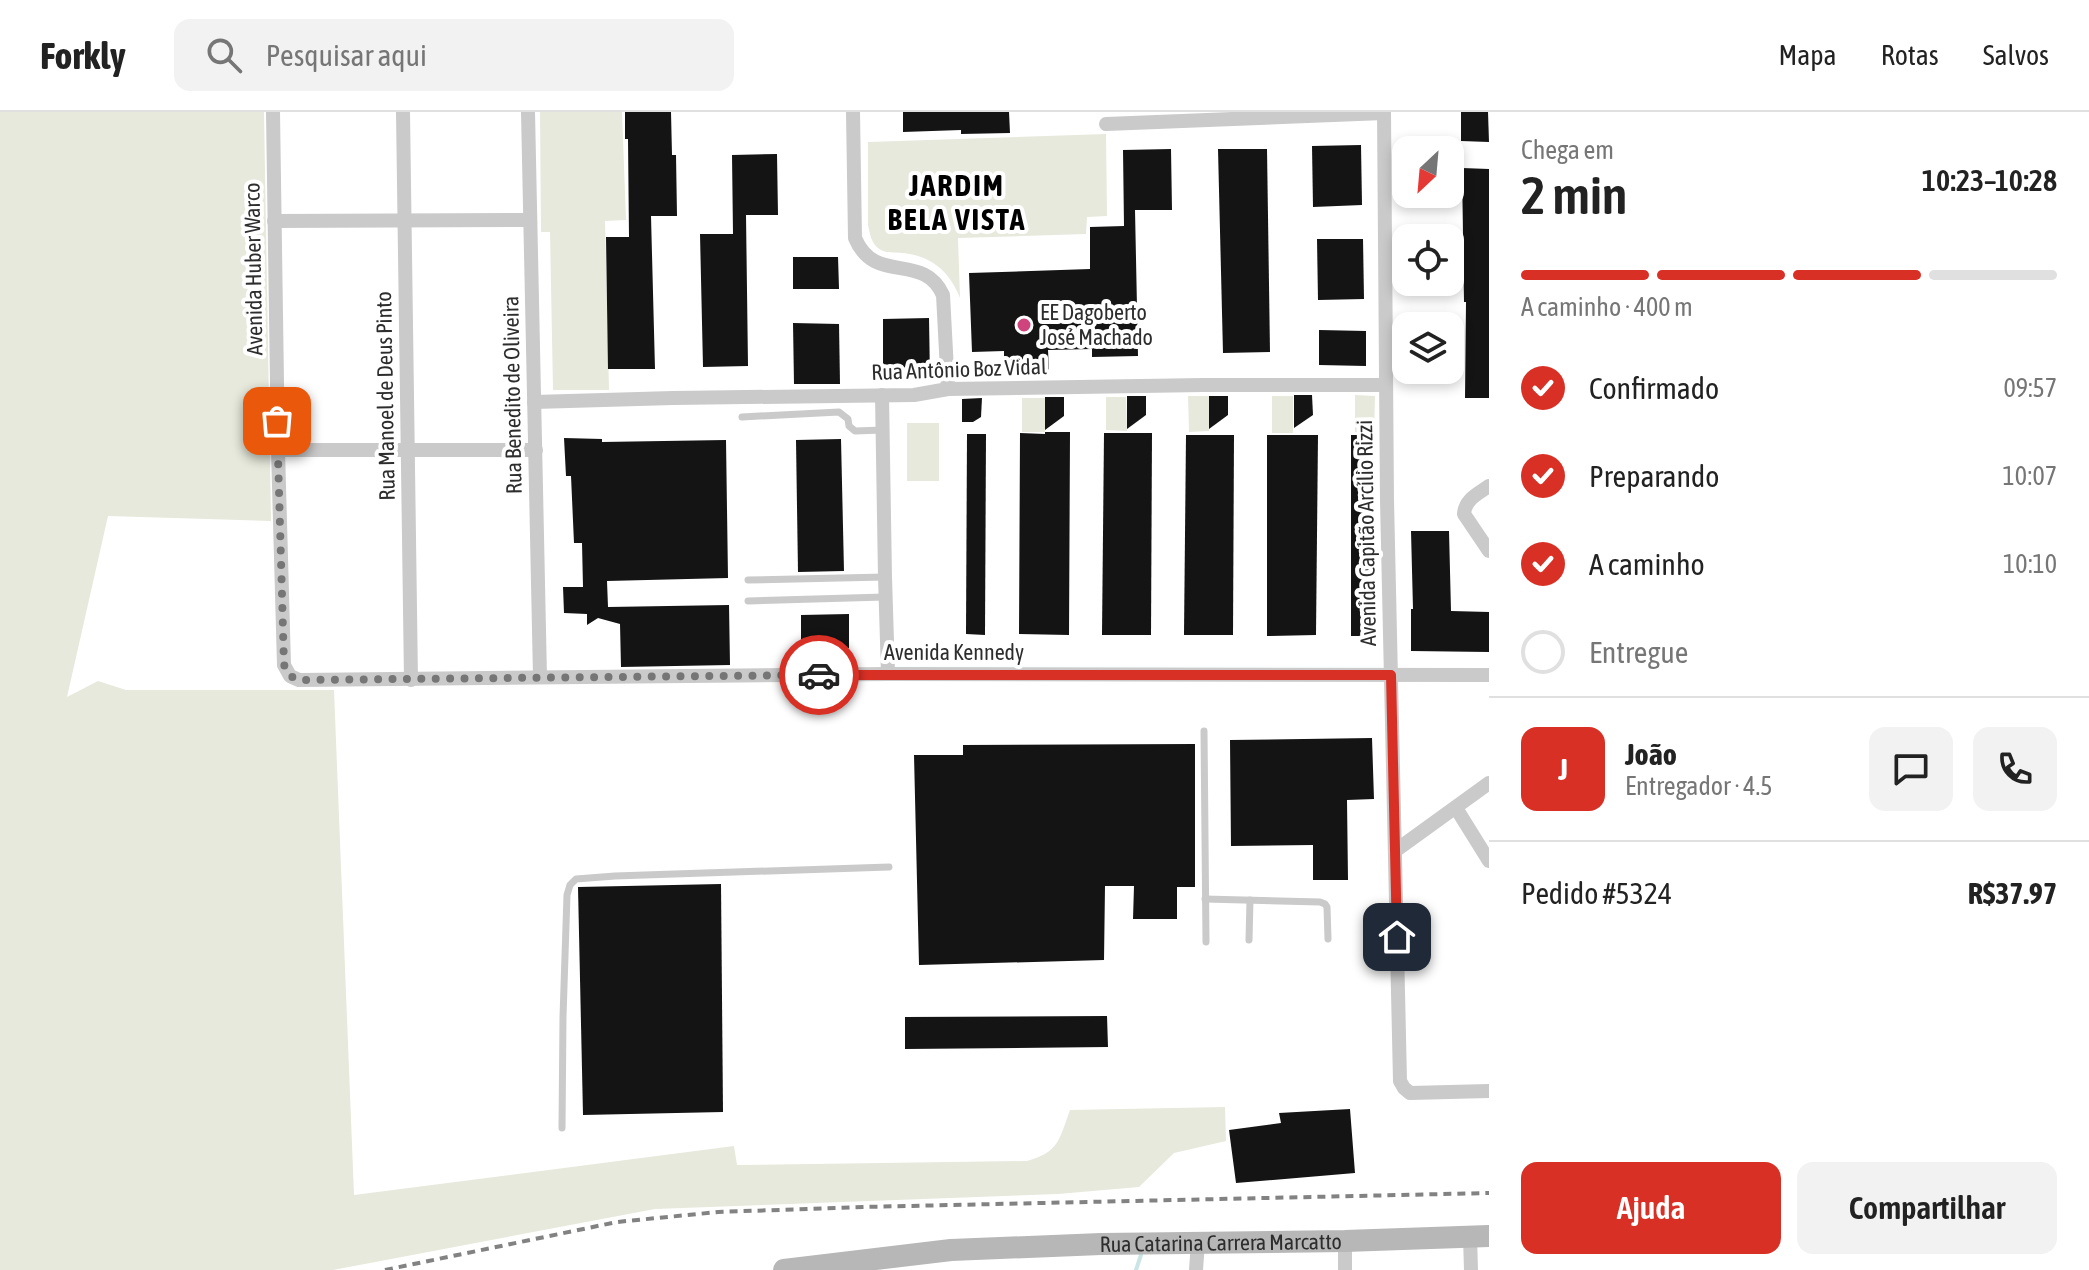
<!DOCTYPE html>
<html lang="pt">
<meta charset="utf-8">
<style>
:root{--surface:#fff;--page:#f2f2f2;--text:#222;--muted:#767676;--line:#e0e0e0;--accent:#d93025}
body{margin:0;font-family:"Asap Condensed",sans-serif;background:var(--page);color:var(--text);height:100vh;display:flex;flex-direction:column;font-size:30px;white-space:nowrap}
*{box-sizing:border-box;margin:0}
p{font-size:26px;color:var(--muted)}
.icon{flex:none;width:44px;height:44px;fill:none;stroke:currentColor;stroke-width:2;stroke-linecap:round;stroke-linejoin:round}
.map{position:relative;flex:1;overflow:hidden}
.panel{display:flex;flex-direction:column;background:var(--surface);width:600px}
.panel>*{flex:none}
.needle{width:52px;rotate:206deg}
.tools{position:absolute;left:1392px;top:24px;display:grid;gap:16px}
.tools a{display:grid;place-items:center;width:72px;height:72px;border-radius:16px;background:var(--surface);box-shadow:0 4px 12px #0003;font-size:40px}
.pin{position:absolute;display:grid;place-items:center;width:68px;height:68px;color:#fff;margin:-34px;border-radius:16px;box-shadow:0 4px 12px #0006}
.courier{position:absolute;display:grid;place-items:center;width:80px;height:80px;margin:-40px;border:6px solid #d93025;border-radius:50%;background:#fff;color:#222;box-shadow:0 2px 10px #0007}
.overview em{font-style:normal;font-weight:600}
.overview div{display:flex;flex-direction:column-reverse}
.overview{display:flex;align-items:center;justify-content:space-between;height:136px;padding:0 32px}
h1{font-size:52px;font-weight:600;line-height:60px}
.bar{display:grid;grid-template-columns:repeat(4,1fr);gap:12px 8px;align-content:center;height:96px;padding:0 32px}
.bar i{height:10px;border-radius:6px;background:var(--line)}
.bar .on{background:var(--accent)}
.bar p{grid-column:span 4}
.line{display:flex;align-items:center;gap:20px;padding:0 32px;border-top:2px solid var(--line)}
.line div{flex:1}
.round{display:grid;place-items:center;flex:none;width:84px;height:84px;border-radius:16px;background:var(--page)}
ol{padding:0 32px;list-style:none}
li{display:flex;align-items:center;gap:24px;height:88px}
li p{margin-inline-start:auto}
li .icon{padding:8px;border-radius:50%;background:var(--accent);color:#fff;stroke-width:4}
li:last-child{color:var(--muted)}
li i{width:44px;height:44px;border:4px solid var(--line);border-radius:50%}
.button{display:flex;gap:16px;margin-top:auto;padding:16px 32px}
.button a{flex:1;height:92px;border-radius:16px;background:var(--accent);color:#fff;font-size:32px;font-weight:600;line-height:92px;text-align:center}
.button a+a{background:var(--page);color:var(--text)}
header{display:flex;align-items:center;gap:48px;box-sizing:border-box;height:112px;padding:0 40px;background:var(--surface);border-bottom:2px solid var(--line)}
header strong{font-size:38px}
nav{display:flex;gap:44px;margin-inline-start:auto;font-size:28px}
.search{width:560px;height:72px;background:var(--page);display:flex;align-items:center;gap:20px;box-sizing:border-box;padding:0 28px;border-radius:16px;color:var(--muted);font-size:30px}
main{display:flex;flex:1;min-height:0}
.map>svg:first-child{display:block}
.green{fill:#e7e9dc}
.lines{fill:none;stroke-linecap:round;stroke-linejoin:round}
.stream{stroke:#cbe5e6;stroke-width:4}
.building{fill:#141414}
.lane{stroke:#cacaca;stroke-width:7}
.street{stroke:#cacaca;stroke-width:14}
.secondary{stroke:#b7b7b7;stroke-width:22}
.rail{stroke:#828282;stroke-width:4;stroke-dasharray:8 6;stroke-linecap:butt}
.done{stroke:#767676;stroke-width:8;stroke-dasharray:0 14.4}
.route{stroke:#d93025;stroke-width:10}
.poi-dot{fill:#cf447c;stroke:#fff;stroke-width:3}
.labels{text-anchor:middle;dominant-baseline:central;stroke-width:8;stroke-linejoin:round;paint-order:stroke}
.street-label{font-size:22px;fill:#2d2d2d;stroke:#fff}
.poi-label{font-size:22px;fill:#2d2d2d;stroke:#fff;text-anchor:start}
.district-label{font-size:30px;font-weight:bold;letter-spacing:2px;fill:#000;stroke:#fff}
</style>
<header>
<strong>Forkly</strong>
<div class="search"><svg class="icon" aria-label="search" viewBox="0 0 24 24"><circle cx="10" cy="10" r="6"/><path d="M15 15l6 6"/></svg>Pesquisar aqui</div>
<nav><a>Mapa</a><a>Rotas</a><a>Salvos</a></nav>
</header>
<main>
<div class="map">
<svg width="1489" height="1158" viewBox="0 0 1489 1158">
<rect width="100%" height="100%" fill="#fff"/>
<!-- green -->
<g class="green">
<path d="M0,0h264l7,409 -163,-5 -41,181 31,-16 28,9h208l20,505 380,-49 3,19 290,-4c32,-9 32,-21 43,-51l155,-3 1,34 -52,12 -35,34 -81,7 -403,15 -322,61h-333z"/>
<polygon points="540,0 622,0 626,108 605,109 609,278 553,278 550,120 541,120"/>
<path d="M1106,22l1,82 -20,1 -1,17 -128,4 2,60c-10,-26 -28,-42 -57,-45 -10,-1 -17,1 -25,-5 -7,-6 -8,-14 -10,-23v-83z"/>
<polygon points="1355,283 1375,284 1374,320 1355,320"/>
<polygon points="1188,284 1209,284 1209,319 1189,320"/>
<rect x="1272" y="284" width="21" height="37"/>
<polygon points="1106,285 1126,285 1127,319 1106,318"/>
<rect x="1022" y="286" width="23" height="34"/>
<rect x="907" y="311" width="32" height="58"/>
</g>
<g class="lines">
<!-- stream -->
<polyline class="stream" points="1136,1158 1141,1143"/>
</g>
<!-- building -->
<g class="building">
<polygon points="625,0 671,0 672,43 676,43 677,104 651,104 655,257 608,257 606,125 629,125 628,27 625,27"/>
<polygon points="903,0 1009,0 1010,21 961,22 961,18 903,20"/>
<polygon points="1461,0 1488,0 1489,30 1461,29"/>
<polygon points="1361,33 1362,93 1313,95 1312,34"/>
<polygon points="1171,37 1172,98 1135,98 1138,244 1092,245 1092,237 1048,238 1049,259 1004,260 1004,239 972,240 969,161 1090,157 1090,115 1124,114 1123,38"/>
<polygon points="1218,37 1267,37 1270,240 1223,241"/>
<polygon points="777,42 778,103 746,103 748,254 703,255 700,122 733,122 732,43"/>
<polygon points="1462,56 1489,57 1489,286 1465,286 1466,190 1464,190"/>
<polygon points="1317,127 1363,127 1364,187 1318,188"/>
<polygon points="793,145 838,145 839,177 793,177"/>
<polygon points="929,206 930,267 883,268 883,207"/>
<polygon points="793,211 839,212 840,272 794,272"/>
<polygon points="1319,218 1366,219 1366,254 1319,253"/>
<polygon points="1294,283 1312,283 1313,303 1294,316"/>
<polygon points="1127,284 1146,284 1146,303 1127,317"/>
<polygon points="1209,284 1228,284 1228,303 1209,317"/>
<polygon points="1045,285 1064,285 1064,304 1045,318"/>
<polygon points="982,286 981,305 973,310 962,310 962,287"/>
<polygon points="1045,320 1070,320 1069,523 1019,522 1020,321 1045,322"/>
<polygon points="1104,321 1152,321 1151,523 1102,523"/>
<polygon points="967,322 986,322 985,523 966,522"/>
<polygon points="1186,323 1234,323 1233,523 1184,523"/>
<polygon points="1267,323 1318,323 1316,523 1267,524"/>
<polygon points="1351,323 1371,323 1370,524 1351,524"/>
<polygon points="564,326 602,327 602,330 726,328 728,466 607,469 608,495 729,493 730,553 621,555 620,512 598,506 587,513 587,502 564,501 563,475 583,475 582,431 574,431 571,364 566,364"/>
<polygon points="841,327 844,459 798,460 796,328"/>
<polygon points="1411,419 1449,419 1451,499 1489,500 1489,540 1411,539 1411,497 1413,497"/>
<polygon points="849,502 849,536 801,536 801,503"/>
<polygon points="1372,626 1374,687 1347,688 1348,768 1313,768 1313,733 1231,734 1230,628"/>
<polygon points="1195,632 1195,775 1177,775 1177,807 1133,807 1134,774 1105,774 1104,848 919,853 914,643 963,643 963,633"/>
<polygon points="721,772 723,1000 583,1003 578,775"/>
<polygon points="1107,904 1108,935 905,937 905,905"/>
<polygon points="1350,997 1355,1061 1236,1071 1229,1018 1281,1011 1279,1001"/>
</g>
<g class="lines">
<!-- lane -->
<g class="lane">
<polyline points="742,305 839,300 848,307 849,314 855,319 883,318"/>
<polyline points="748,468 885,465"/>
<polyline points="748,489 885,485"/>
<polyline points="1204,619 1206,830"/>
<polyline points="1205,787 1320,790 1325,792 1327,795 1328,827"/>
<polyline points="1249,828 1250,788"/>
<polyline points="562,1016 563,905 567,783 570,773 576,767 615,764 889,755"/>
</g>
<!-- street -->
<g class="street">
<polyline points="273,0 278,338 284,553 290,564 299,568 888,562 1489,563"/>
<polyline points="403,0 411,568"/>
<polyline points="528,0 540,565"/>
<path d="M853,0l2,126c20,48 68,13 88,57l5,94"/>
<polyline points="1384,0 1387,388 1400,969 1404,976 1410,981 1489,979"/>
<polyline points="1106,12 1384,1"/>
<polyline points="274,109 530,108"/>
<polyline points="882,283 885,465 888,562"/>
<polyline points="534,290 673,286 914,283 948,277 1203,273 1386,273"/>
<polyline points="278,338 536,338"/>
<path d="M1489,374c-11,8 -24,13 -25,28l25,37"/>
<polyline points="1456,696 1489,749"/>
<polyline points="1395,739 1489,671"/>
<polyline points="1470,1125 1471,1158"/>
<polyline points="1196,1158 1198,1130"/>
<polyline points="1345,1158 1345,1129"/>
</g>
<!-- secondary -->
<path class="secondary" id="s1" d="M784,1158l167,-20 150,-6 244,-3 144,-5"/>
<!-- rail -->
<polyline class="rail" points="385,1158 617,1110 718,1100 863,1095 1489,1081"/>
</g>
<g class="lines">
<!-- done -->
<polyline class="done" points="277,309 284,553 290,564 299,568 819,563"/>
<!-- route -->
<polyline class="route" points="819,563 1391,563 1397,825"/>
</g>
<!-- markers -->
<circle class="poi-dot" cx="1024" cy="213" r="8"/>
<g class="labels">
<!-- street labels -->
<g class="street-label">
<text transform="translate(253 157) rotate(-91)">Avenida Huber Warco</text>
<text transform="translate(959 257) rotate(-2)">Rua Antônio Boz Vidal</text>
<text transform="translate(512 283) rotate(-91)">Rua Benedito de Oliveira</text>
<text transform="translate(385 284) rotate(-91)">Rua Manoel de Deus Pinto</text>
<text transform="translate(1366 421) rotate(-91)">Avenida Capitão Arcílio Rizzi</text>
<text x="954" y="540">Avenida Kennedy</text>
<text stroke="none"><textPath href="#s1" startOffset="438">Rua Catarina Carrera Marcatto</textPath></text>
</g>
<!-- poi labels -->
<g class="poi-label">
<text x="1040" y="200">EE Dagoberto<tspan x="1040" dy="25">José Machado</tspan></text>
</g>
<!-- district labels -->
<g class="district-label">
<text x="957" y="73">JARDIM<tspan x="957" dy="34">BELA VISTA</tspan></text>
</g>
</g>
</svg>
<div class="tools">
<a><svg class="needle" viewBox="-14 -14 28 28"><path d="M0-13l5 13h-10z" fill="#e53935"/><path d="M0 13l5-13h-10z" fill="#767676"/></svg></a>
<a><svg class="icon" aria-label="locate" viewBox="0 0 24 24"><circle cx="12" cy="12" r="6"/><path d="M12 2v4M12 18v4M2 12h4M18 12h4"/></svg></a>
<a><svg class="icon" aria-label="layers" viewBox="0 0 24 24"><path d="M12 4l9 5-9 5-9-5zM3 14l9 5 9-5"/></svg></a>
</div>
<div class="pin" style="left:277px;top:309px;background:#ea580c"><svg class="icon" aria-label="bag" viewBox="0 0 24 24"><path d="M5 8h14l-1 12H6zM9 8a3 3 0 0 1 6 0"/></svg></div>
<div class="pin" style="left:1397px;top:825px;background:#1f2937"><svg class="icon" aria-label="home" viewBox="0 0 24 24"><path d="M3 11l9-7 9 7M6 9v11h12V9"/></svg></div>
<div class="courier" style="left:819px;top:563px"><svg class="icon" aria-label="car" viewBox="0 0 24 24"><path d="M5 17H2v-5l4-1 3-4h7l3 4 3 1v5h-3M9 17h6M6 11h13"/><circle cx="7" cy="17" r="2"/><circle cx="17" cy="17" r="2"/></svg></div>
</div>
<section class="panel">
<div class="overview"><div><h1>2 min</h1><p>Chega em</p></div><em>10:23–10:28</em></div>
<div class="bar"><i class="on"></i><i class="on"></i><i class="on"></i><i></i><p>A caminho · 400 m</p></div>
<ol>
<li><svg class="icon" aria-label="check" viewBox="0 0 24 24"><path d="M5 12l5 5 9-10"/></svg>Confirmado<p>09:57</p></li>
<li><svg class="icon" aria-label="check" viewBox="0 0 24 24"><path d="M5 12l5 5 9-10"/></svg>Preparando<p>10:07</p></li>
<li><svg class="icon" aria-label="check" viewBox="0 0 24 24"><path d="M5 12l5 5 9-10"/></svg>A caminho<p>10:10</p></li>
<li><i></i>Entregue</li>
</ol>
<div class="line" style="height:144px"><b class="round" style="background:var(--accent);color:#fff">J</b><div><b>João</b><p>Entregador · 4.5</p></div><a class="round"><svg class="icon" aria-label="chat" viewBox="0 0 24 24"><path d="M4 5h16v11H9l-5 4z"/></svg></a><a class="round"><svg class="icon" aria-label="phone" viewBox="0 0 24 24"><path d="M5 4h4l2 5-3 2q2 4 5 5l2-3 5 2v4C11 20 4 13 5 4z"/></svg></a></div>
<div class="line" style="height:104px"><div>Pedido #5324</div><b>R$37.97</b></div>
<div class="button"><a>Ajuda</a><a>Compartilhar</a></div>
</section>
</main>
